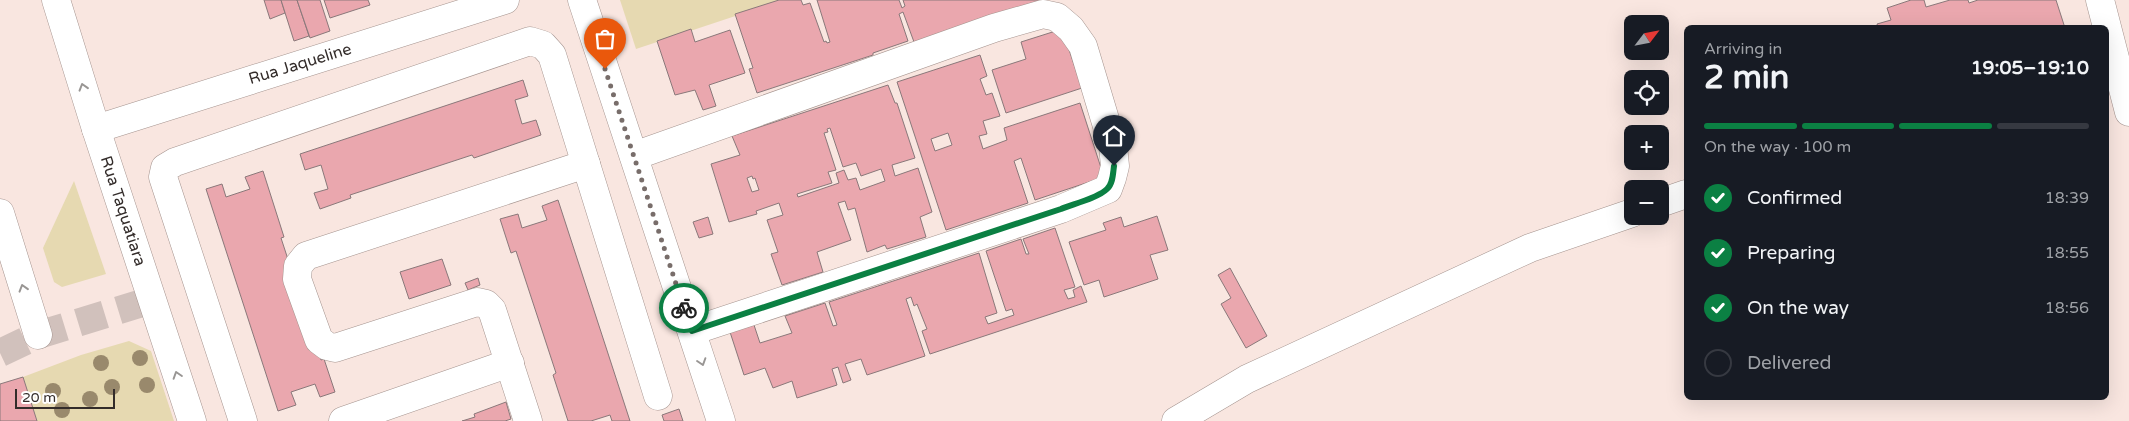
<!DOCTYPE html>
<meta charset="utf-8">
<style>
:root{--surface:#171b24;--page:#242831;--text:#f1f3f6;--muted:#9ea1a6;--line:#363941;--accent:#0b8043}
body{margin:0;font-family:"Varela Round",sans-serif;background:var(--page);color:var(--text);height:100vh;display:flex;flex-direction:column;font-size:19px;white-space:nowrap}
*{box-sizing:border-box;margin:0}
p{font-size:16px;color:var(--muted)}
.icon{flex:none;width:28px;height:28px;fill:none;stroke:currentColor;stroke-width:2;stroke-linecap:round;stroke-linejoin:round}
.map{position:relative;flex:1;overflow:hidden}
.sheet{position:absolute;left:1684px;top:25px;width:425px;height:375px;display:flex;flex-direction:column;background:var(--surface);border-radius:8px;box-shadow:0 5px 20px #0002}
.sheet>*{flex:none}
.needle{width:32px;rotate:58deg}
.tools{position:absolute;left:1624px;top:15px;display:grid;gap:10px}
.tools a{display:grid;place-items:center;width:45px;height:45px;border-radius:8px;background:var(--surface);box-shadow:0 5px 20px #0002;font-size:25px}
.scale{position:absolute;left:15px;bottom:12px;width:100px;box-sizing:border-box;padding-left:5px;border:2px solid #332c2a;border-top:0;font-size:14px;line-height:18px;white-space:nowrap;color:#332c2a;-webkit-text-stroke:4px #fff;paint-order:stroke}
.pin{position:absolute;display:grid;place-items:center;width:42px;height:42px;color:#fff;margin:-51px -21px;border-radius:50% 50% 50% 0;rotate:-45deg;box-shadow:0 0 5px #0007}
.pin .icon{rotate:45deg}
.courier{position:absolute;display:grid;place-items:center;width:50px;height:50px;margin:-25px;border:4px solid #0b8043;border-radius:50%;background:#fff;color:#222;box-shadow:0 1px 6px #0007}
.overview em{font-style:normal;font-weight:700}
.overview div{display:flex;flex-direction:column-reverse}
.overview{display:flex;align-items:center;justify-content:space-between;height:85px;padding:0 20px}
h1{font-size:32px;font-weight:700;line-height:38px}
.bar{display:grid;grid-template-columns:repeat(4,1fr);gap:8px 5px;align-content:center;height:60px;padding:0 20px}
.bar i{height:6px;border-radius:4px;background:var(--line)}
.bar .current{background:var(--accent)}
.bar p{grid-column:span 4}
ol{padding:0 20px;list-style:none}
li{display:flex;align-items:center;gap:15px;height:55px}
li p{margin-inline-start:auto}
li .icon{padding:5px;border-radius:50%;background:var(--accent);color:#fff;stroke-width:4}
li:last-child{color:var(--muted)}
li i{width:28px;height:28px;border:2px solid var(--line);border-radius:50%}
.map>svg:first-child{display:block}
.green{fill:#e6d9b1}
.building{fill:#eaa7ae;stroke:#8a787a;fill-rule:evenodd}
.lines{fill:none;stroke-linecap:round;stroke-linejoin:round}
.minor-tunnel{stroke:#d1c1bc;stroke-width:28;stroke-dasharray:28 14;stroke-linecap:butt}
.minor-casing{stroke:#a5948f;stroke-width:29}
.minor{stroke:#fff;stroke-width:28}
.tree{fill:#99896c}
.oneway{stroke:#999694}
.done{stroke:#786d6a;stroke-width:5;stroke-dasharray:0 9}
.route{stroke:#0b8043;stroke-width:6}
.labels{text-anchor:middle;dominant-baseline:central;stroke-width:4;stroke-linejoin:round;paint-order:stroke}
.street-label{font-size:16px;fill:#332c2a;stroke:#fff}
</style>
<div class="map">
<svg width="2129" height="421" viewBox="0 0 2129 421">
<rect width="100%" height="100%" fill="#f9e6e0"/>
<!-- green -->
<g class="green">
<polygon points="620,0 784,0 636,49"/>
<polygon points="74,181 106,274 62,287 54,282 43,248"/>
<polygon points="129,341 151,351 174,421 37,421 23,377 81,355"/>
</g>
<!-- building -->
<g class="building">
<polygon points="264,0 281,0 285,13 270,19"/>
<polygon points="281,0 297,0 309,36 294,41"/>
<polygon points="297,0 320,0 330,31 310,38"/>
<polygon points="324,0 368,0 370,5 330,18"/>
<polygon points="779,0 801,0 803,5 810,3 824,42 826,41 827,43 830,42 817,0 899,0 902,8 905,6 903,0 1042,0 914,42 903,12 899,14 908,41 873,53 873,55 757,93 749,69 753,68 735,14"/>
<polygon points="1911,0 1924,0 1926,7 1950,0 1968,0 1969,3 1978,0 2056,0 2065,28 1878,28 1877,24 1891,20 1887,8"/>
<polygon points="691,29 695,42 730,30 745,73 709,85 716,106 703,110 695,90 675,95 657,41"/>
<polygon points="1062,29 1082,88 1006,113 992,70 1026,59 1021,42"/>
<path d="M980,55l7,21 -7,3 6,16 6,-2 8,23 -17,5 4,13 -8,2 4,13 24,-9 -3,-12 76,-25 24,74 -69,23 -14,-42 -7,3 14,42 -82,27 -49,-148zM948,133l4,12 -17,6 -4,-12z"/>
<polygon points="523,80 528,96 515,100 522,124 536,120 541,135 474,158 472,155 350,195 351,198 320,209 314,193 328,189 321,165 305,170 300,154"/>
<path d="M888,85l7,18h2l18,55 -23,7 3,11 23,-8 14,44 -12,5 6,20 -39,12 -2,-4 -18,7 -12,-44 -7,2 -3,-9 -7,2 13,37 -34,12 6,20 -41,13 -11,-31 7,-2 -11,-32 16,-5 -4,-12 -23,8 1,3 -28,8 -18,-58 29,-9 -8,-19zM830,128l13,39 13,-4 5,13 20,-7 4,12 -25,9 -4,-12 -8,2 -4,-10 -8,3 3,10 -41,14 -1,-3 35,-11 -4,-11 8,-2 -12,-37 4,-1 -1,-3zM752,176l1,3 2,-1 4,12 -7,2 -5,-14z"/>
<polygon points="263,171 284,237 281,238 321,360 324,359 335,392 320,397 315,384 291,392 296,405 278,411 206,189 222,184 226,197 250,189 245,177"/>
<polygon points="558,200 630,421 612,421 610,415 591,421 568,421 553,375 556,373 516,251 511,253 500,219 518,214 522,228 547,220 542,206"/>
<polygon points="1157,216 1168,250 1150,255 1158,279 1104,297 1099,280 1084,285 1069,242 1106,230 1103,223 1121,217 1124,227"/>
<polygon points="708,217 713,234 699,238 693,222"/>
<polygon points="1055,228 1075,287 1064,290 1068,299 1075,297 1073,290 1081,286 1087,302 930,354 922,331 927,329 917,304 914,306 911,297 906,299 925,356 867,375 861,359 845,364 851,380 843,383 838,367 832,369 837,385 797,398 792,381 773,388 765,368 744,375 730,332 754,325 760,343 792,333 785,316 825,303 833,326 837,325 829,302 979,253 997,313 985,317 988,324 1014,315 1012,309 1006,311 986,251 1021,239 1026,254 1029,254 1023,239"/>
<polygon points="442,259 451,285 409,299 400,272"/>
<polygon points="1230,268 1267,336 1246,348 1221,304 1231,298 1218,275"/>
<polygon points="478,278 480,285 468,290 465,283"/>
<polygon points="23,377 37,421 0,421 0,384"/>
<polygon points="506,402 511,419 505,421 462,421 475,417 474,414"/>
<polygon points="679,409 683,421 664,421 662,415"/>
</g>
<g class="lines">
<!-- minor-tunnel -->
<polyline class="minor-tunnel" points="0,353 38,335 152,300"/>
<!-- minor casing -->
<g class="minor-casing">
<g id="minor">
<polyline points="56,0 96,129 192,421"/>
<polyline points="582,0 721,421"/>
<polyline points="2100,0 2129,112"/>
<polyline points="96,129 505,0"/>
<polyline points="634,156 994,28 1043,14 1057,17 1071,29 1083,46 1113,146 1115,166 1112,178 1108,189 1061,209 692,331"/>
<polyline points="1660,203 1686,194"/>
<polyline points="0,213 38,335"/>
<polyline points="243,421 163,177 165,168 175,162 530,41 543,45 552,55 658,396"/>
<polyline points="343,421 510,363"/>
<polyline points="528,421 492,310 486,304 477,302 335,348 327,346 319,340 297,279 298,266 306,256 586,164"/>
<polyline points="1176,421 1247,379 1530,248 1632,213"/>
</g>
</g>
<!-- minor -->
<use href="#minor" class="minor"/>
</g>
<!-- trees -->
<g class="tree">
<circle cx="140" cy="358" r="8"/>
<circle cx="101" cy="363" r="8"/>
<circle cx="147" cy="385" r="8"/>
<circle cx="112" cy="387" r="8"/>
<circle cx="53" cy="391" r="8"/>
<circle cx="90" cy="399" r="8"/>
<circle cx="62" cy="410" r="8"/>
</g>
<!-- one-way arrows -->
<defs><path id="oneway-chevron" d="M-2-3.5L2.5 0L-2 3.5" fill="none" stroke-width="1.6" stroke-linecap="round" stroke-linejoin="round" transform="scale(1.25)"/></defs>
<g class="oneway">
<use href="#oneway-chevron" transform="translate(83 87) rotate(-107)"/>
<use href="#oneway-chevron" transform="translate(23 288) rotate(-107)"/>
<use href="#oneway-chevron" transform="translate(702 362) rotate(72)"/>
<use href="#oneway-chevron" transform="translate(177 375) rotate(-108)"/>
</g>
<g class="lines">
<!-- done -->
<polyline class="done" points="605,69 684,308"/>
<!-- route -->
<path class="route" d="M684,308l8,23 18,-6 351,-116c12,-5 37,-11 46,-20 6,-5 6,-16 7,-23"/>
</g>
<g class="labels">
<!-- street labels -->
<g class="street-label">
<text transform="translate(300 64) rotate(-17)">Rua Jaqueline</text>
<text transform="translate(123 211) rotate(72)">Rua Taquatiara</text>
</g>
</g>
</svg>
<div class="tools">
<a><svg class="needle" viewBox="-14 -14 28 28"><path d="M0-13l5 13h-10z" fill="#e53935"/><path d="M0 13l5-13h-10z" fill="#9ea1a6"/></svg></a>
<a><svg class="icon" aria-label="locate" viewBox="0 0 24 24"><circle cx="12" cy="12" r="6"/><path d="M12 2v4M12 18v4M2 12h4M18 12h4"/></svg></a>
<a>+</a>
<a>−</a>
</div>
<div class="scale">20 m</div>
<div class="pin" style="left:605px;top:69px;background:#ea580c"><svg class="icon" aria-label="bag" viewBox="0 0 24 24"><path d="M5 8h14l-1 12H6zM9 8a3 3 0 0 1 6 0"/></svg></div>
<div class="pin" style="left:1114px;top:166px;background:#1f2937"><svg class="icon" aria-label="home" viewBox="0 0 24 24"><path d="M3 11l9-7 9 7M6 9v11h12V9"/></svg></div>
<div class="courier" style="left:684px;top:308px"><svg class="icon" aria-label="bike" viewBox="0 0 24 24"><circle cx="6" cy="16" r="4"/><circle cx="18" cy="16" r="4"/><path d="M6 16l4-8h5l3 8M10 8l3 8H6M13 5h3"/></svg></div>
<section class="sheet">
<div class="overview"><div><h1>2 min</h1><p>Arriving in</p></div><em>19:05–19:10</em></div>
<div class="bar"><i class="current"></i><i class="current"></i><i class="current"></i><i></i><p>On the way · 100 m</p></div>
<ol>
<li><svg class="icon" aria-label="check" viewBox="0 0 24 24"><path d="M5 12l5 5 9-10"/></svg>Confirmed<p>18:39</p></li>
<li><svg class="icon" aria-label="check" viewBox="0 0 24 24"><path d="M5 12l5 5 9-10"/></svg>Preparing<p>18:55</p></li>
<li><svg class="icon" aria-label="check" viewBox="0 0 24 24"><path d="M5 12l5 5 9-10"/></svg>On the way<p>18:56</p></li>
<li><i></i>Delivered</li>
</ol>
</section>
</div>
